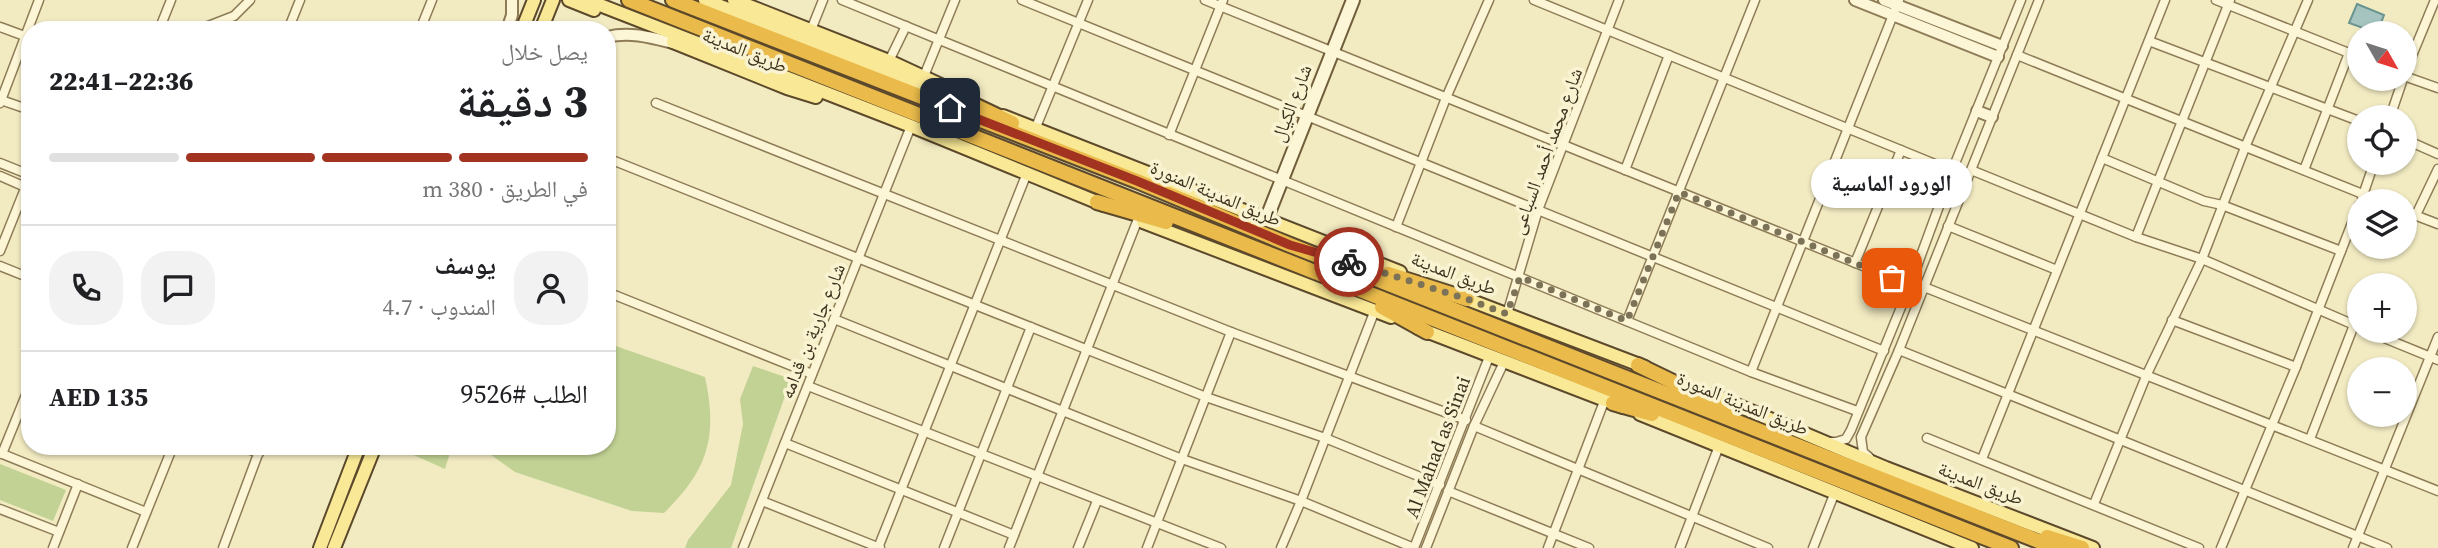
<!DOCTYPE html>
<html lang="ar">
<meta charset="utf-8">
<style>
:root{--surface:#fff;--page:#f2f2f2;--text:#202124;--muted:#757577;--line:#e0e0e0;--accent:#a33321}
body{margin:0;font-family:"Source Serif 4","Noto Naskh Arabic",serif;background:var(--page);color:var(--text);direction:rtl;height:100vh;display:flex;flex-direction:column;font-size:26px;white-space:nowrap}
*{box-sizing:border-box;margin:0}
p{font-size:23px;color:var(--muted)}
.icon{flex:none;width:38px;height:38px;fill:none;stroke:currentColor;stroke-width:2;stroke-linecap:round;stroke-linejoin:round}
.map{position:relative;flex:1;overflow:hidden;direction:ltr}
.drawer{position:absolute;left:21px;top:21px;width:595px;height:434px;display:flex;flex-direction:column;background:var(--surface);border-radius:28px;box-shadow:0 2px 5px #0004;direction:rtl}
.drawer>*{flex:none}
.needle{width:46px;rotate:129deg}
.fabs{position:absolute;left:2347px;top:21px;display:grid;gap:14px}
.fabs a{display:grid;place-items:center;width:70px;height:70px;border-radius:50%;background:var(--surface);box-shadow:0 2px 5px #0004;font-size:35px}
.pin{position:absolute;display:grid;place-items:center;width:60px;height:60px;color:#fff;margin:-30px;border-radius:14px;box-shadow:0 4px 10px #0006}
.courier{position:absolute;display:grid;place-items:center;width:70px;height:70px;margin:-35px;border:5px solid #a33321;border-radius:50%;background:#fff;color:#222;box-shadow:0 2px 9px #0007}
.bubble{position:absolute;height:49px;border-radius:24px;background:var(--surface);box-shadow:0 2px 5px #0004;font-size:23px;font-weight:800;line-height:49px;text-align:center;direction:rtl}
.summary em{font-style:normal;font-weight:800}
.summary div{display:flex;flex-direction:column-reverse}
.summary{display:flex;align-items:center;justify-content:space-between;height:119px;padding:0 28px}
h1{font-size:46px;font-weight:800;line-height:52px}
.bar{display:grid;grid-template-columns:repeat(4,1fr);gap:10px 7px;align-content:center;height:84px;padding:0 28px}
.bar i{height:9px;border-radius:5px;background:var(--line)}
.bar .active{background:var(--accent)}
.bar p{grid-column:span 4}
.line{display:flex;align-items:center;gap:18px;padding:0 28px;border-top:2px solid var(--line)}
.line div{flex:1}
.round{display:grid;place-items:center;flex:none;width:74px;height:74px;border-radius:28px;background:var(--page)}
.map>svg:first-child{display:block}
.green{fill:#c2d294}
.water{fill:#a5c4c0;stroke:#6a9490;stroke-width:2}
.lines{fill:none;stroke-linecap:round;stroke-linejoin:round}
.minor-casing{stroke:#8e7c57;stroke-width:11}
.tertiary-casing{stroke:#8e7c57;stroke-width:14}
.secondary-casing{stroke:#705d3a;stroke-width:16}
.primary-casing{stroke:#5c492c;stroke-width:16}
.motorway-casing{stroke:#5c492c;stroke-width:18}
.minor{stroke:#fcf6d6;stroke-width:8}
.tertiary{stroke:#fcf6d6;stroke-width:10}
.secondary{stroke:#fcf6d6;stroke-width:12}
.primary{stroke:#f9e896;stroke-width:12}
.motorway{stroke:#eabb4b;stroke-width:14}
.done{stroke:#7c7257;stroke-width:7;stroke-dasharray:0 12.6}
.route{stroke:#a33321;stroke-width:9}
.labels{text-anchor:middle;dominant-baseline:central;stroke-width:7;stroke-linejoin:round;paint-order:stroke}
.street-label{font-size:19px;fill:#3d311d;stroke:#f9f3d2}
</style>
<div class="map">
<svg width="2438" height="548" viewBox="0 0 2438 548">
<rect width="100%" height="100%" fill="#f2ebc2"/>
<!-- green -->
<g class="green">
<path d="M607,343l98,34c13,60 3,93 -41,136l-32,-2 -117,-39 -32,-23 -1,-3h125z"/>
<polygon points="753,366 791,379 731,548 685,548 688,540 731,485 743,424 740,399"/>
<polygon points="409,446 452,446 445,469 407,452"/>
<polygon points="0,464 66,490 53,521 0,500"/>
</g>
<!-- water -->
<polygon class="water" points="2357,4 2384,15 2377,33 2349,23"/>
<g class="lines">
<!-- minor casing -->
<g class="minor-casing">
<g id="minor">
<polyline points="842,0 1751,372 1857,411"/>
<polyline points="1022,0 1884,351"/>
<polyline points="1205,0 1910,285"/>
<polyline points="1534,0 1952,171"/>
<polyline points="2216,0 2359,57"/>
<polyline points="0,27 30,38"/>
<polyline points="159,30 171,0"/>
<polyline points="198,30 234,16 250,0"/>
<polyline points="288,30 300,0"/>
<polyline points="420,30 432,0"/>
<polyline points="811,30 823,0"/>
<polyline points="2149,41 2359,121"/>
<polyline points="2017,55 2380,201"/>
<polyline points="889,61 906,26"/>
<polyline points="2404,75 2435,0"/>
<polyline points="924,76 955,0"/>
<polyline points="2404,76 2438,88"/>
<polyline points="1,100 30,110"/>
<polyline points="0,103 39,0"/>
<polyline points="656,103 1231,332 1466,420"/>
<polyline points="2390,117 2403,79"/>
<polyline points="1036,127 1088,0"/>
<polyline points="1169,135 1223,0"/>
<polyline points="2404,139 2438,154"/>
<polyline points="607,158 1206,397 1325,438 1440,485"/>
<polyline points="2102,158 2204,201 2222,205 2341,251"/>
<polyline points="0,163 30,175"/>
<polyline points="1625,170 1669,55"/>
<polyline points="1971,170 2136,237 2202,259 2359,327"/>
<polyline points="2304,170 2349,53"/>
<polyline points="0,176 30,189"/>
<polyline points="2362,198 2374,163"/>
<polyline points="2404,211 2438,224"/>
<polyline points="2416,215 2438,169"/>
<polyline points="1948,226 2057,270"/>
<polyline points="1396,227 1446,98 1489,0"/>
<polyline points="2136,237 2230,0"/>
<polyline points="0,251 30,176"/>
<polyline points="1855,263 1901,150"/>
<polyline points="0,266 30,278"/>
<polyline points="1924,287 2438,491"/>
<polyline points="607,292 812,374"/>
<polyline points="1507,314 1538,210 1619,0"/>
<polyline points="834,319 1182,459 1301,501 1414,548"/>
<polyline points="2172,320 2296,367"/>
<polyline points="1627,321 1755,0"/>
<polyline points="2367,331 2438,360"/>
<polyline points="1899,350 2387,548"/>
<polyline points="1751,372 1899,0"/>
<polyline points="808,386 1221,548"/>
<polyline points="1474,426 1768,548"/>
<polyline points="1927,438 2199,548"/>
<polyline points="2310,439 2354,325"/>
<polyline points="1829,442 1836,442 1846,439 1851,430 1910,285 1952,171 2021,0"/>
<polyline points="785,443 1014,535"/>
<polyline points="240,446 259,453"/>
<polyline points="0,453 146,512"/>
<polyline points="2,454 30,385"/>
<polyline points="1869,457 1863,452 1861,437 1899,350 2039,0"/>
<polyline points="1982,459 2165,0"/>
<polyline points="1448,491 1589,548"/>
<polyline points="762,501 880,548"/>
<polyline points="2094,504 2147,374 2202,259 2246,145 2308,0"/>
<polyline points="0,509 59,532"/>
<polyline points="53,548 78,484"/>
<polyline points="132,548 173,446"/>
<polyline points="223,548 261,446"/>
<polyline points="743,548 911,126"/>
<polyline points="878,548 1027,173"/>
<polyline points="944,548 1031,327"/>
<polyline points="1009,548 1138,219"/>
<polyline points="1078,548 1097,501"/>
<polyline points="1147,548 1231,332"/>
<polyline points="1281,548 1301,501 1375,310"/>
<polyline points="1414,548 1489,357"/>
<polyline points="1426,548 1474,426 1504,362"/>
<polyline points="1548,548 1605,399"/>
<polyline points="1680,548 1719,446"/>
<polyline points="1813,548 1835,492"/>
<polyline points="2221,548 2296,367 2359,205"/>
<polyline points="2353,548 2438,337"/>
</g>
</g>
<!-- tertiary casing -->
<g class="tertiary-casing">
<g id="tertiary">
<polyline points="1855,0 1998,57"/>
<polyline points="1884,0 2002,46"/>
<polyline points="507,30 512,15 512,0"/>
<path d="M607,37c24,-6 46,1 70,7"/>
<polyline points="1977,111 1992,117"/>
</g>
</g>
<!-- secondary casing -->
<g class="secondary-casing">
<polyline id="secondary" points="1266,220 1353,0"/>
</g>
<!-- primary casing -->
<g class="primary-casing">
<g id="primary">
<polyline points="569,0 594,10"/>
<polyline points="587,0 911,126 1104,205"/>
<polyline points="705,0 983,109"/>
<polyline points="734,0 889,61 943,86"/>
<polyline points="522,30 534,0"/>
<polyline points="541,30 553,0"/>
<polyline points="673,42 787,88 816,97"/>
<polyline points="1003,116 1400,272"/>
<polyline points="1143,222 1391,317"/>
<polyline points="1459,296 1645,367"/>
<polyline points="1418,328 1623,407"/>
<polyline points="1713,395 1886,468 2093,548"/>
<polyline points="1640,414 1972,548"/>
<polyline points="320,548 359,446"/>
<polyline points="334,548 375,446"/>
</g>
</g>
<!-- motorway casing -->
<g class="motorway-casing">
<g id="motorway">
<polyline points="629,0 2011,548"/>
<polyline points="673,0 1137,181 1290,245 2056,548"/>
<polyline points="974,105 1012,123"/>
<polyline points="1097,202 1166,222"/>
<polyline points="1388,274 1467,299"/>
<polyline points="1382,307 1427,332"/>
<polyline points="1638,365 1731,410"/>
<polyline points="1613,403 1652,414"/>
<polyline points="2047,537 2082,548"/>
</g>
</g>
<!-- minor -->
<use href="#minor" class="minor"/>
<!-- tertiary -->
<use href="#tertiary" class="tertiary"/>
<!-- secondary -->
<use href="#secondary" class="secondary"/>
<!-- primary -->
<use href="#primary" class="primary"/>
<!-- motorway -->
<use href="#motorway" class="motorway"/>
</g>
<g class="lines">
<!-- done -->
<polyline class="done" points="1349,262 1467,299 1507,314 1520,277 1627,321 1679,192 1892,278"/>
<!-- route -->
<polyline class="route" points="950,108 1137,181 1290,245 1349,262"/>
</g>
<g class="labels">
<!-- street labels -->
<g class="street-label">
<text transform="translate(745 50) rotate(22)">طريق المدينة</text>
<text transform="translate(1291 103) rotate(-69)">شارع الكيال</text>
<text transform="translate(1546 151) rotate(-70)">شارع محمد أحمد السباعى</text>
<text transform="translate(1216 193) rotate(23)">طريق المدينة المنورة</text>
<text transform="translate(1454 273) rotate(21)">طريق المدينة</text>
<text transform="translate(812 331) rotate(-68)">شارع جارية بن قدامه</text>
<text transform="translate(1743 403) rotate(22)">طريق المدينة المنورة</text>
<text transform="translate(1437 447) rotate(-69)">Al Mahad as Sinai</text>
<text transform="translate(1981 483) rotate(21)">طريق المدينة</text>
</g>
</g>
</svg>
<div class="fabs">
<a><svg class="needle" viewBox="-14 -14 28 28"><path d="M0-13l5 13h-10z" fill="#e53935"/><path d="M0 13l5-13h-10z" fill="#757577"/></svg></a>
<a><svg class="icon" aria-label="locate" viewBox="0 0 24 24"><circle cx="12" cy="12" r="6"/><path d="M12 2v4M12 18v4M2 12h4M18 12h4"/></svg></a>
<a><svg class="icon" aria-label="layers" viewBox="0 0 24 24"><path d="M12 4l9 5-9 5-9-5zM3 14l9 5 9-5"/></svg></a>
<a>+</a>
<a>−</a>
</div>
<div class="pin" style="left:1892px;top:278px;background:#ea580c"><svg class="icon" aria-label="bag" viewBox="0 0 24 24"><path d="M5 8h14l-1 12H6zM9 8a3 3 0 0 1 6 0"/></svg></div>
<div class="pin" style="left:950px;top:108px;background:#1f2937"><svg class="icon" aria-label="home" viewBox="0 0 24 24"><path d="M3 11l9-7 9 7M6 9v11h12V9"/></svg></div>
<div class="courier" style="left:1349px;top:262px"><svg class="icon" aria-label="bike" viewBox="0 0 24 24"><circle cx="6" cy="16" r="4"/><circle cx="18" cy="16" r="4"/><path d="M6 16l4-8h5l3 8M10 8l3 8H6M13 5h3"/></svg></div>
<div class="bubble" style="left:1811px;top:159px;width:161px">الورود الماسية</div>
<section class="drawer">
<div class="summary"><div><h1>3 دقيقة</h1><p>يصل خلال</p></div><em>22:36–22:41</em></div>
<div class="bar"><i class="active"></i><i class="active"></i><i class="active"></i><i></i><p>في الطريق · 380 m</p></div>
<div class="line" style="height:126px"><a class="round"><svg class="icon" aria-label="person" viewBox="0 0 24 24"><circle cx="12" cy="8" r="4"/><path d="M4 21q1-7 8-7t8 7"/></svg></a><div><b>يوسف</b><p>المندوب · 4.7</p></div><a class="round"><svg class="icon" aria-label="chat" viewBox="0 0 24 24"><path d="M4 5h16v11H9l-5 4z"/></svg></a><a class="round"><svg class="icon" aria-label="phone" viewBox="0 0 24 24"><path d="M5 4h4l2 5-3 2q2 4 5 5l2-3 5 2v4C11 20 4 13 5 4z"/></svg></a></div>
<div class="line" style="height:91px"><div>الطلب #9526</div><b>AED 135</b></div>
</section>
</div>
